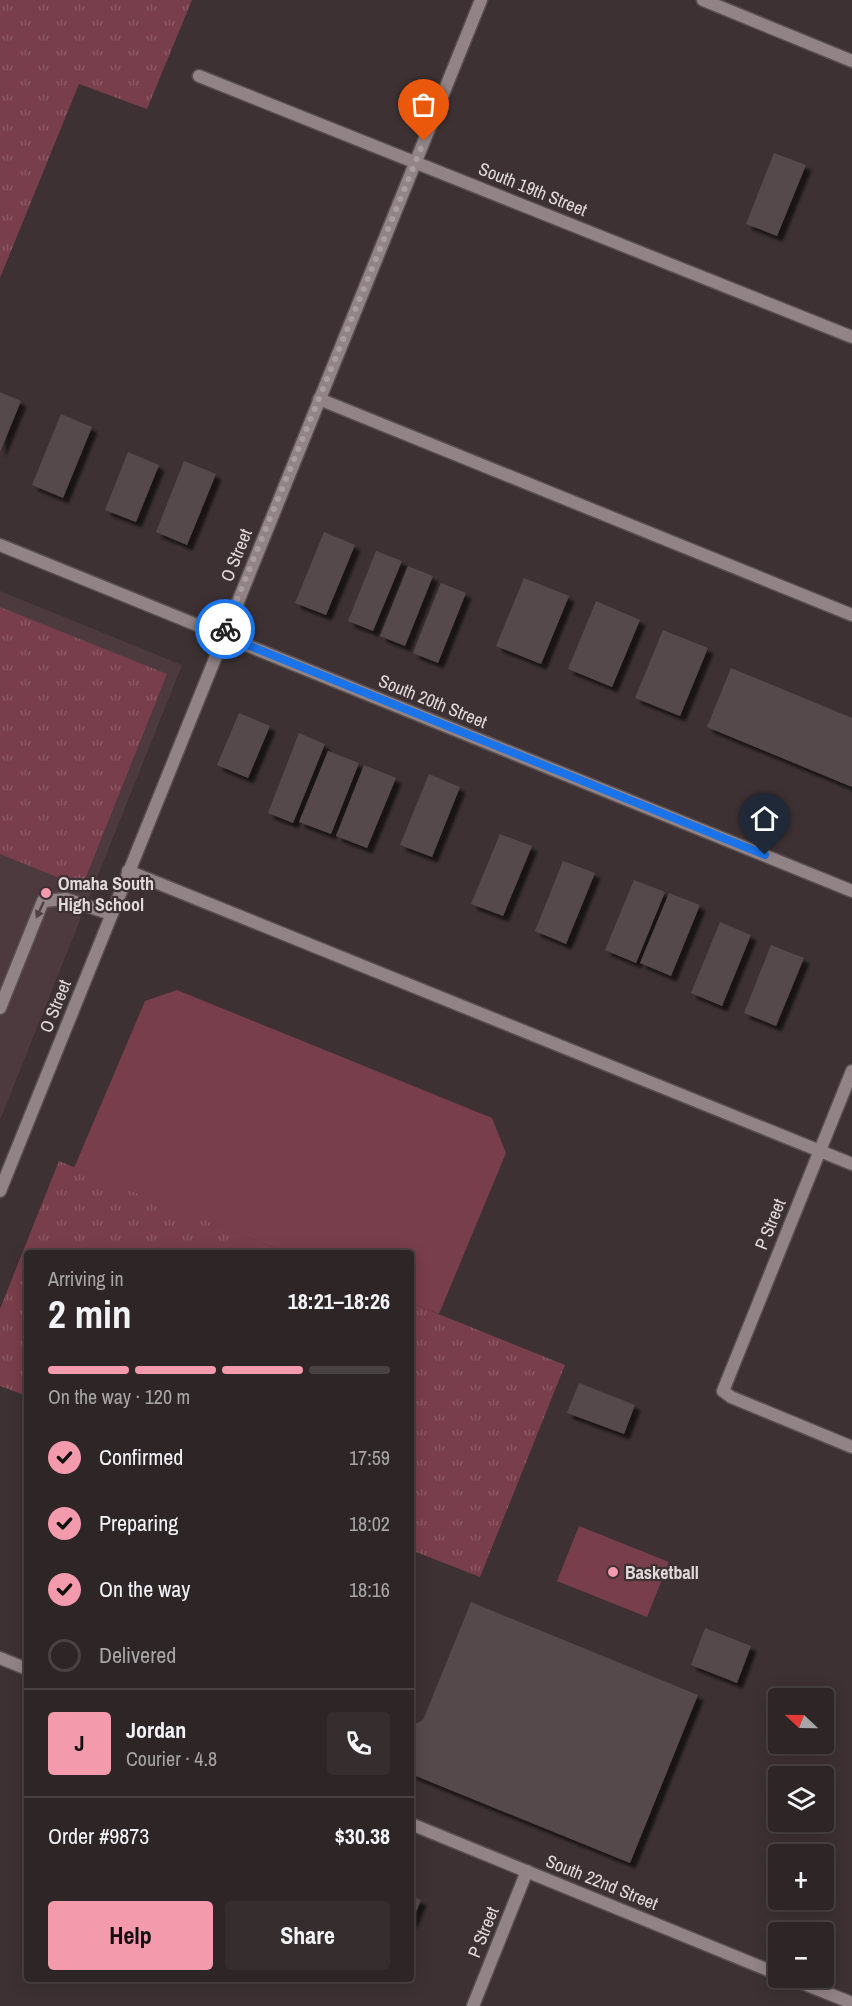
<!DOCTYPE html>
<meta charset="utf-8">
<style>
:root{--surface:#2e2526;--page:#362d2e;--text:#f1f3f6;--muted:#a7a5a7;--line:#494243;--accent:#f39aac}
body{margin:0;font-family:"Archivo Narrow",sans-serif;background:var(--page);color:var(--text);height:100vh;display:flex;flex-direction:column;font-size:22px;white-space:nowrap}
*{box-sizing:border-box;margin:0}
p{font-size:20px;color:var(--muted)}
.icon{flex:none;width:33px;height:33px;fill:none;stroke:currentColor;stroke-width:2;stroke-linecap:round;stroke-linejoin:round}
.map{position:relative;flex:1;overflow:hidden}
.sheet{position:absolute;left:24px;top:1250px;width:390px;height:732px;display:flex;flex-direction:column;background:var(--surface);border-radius:6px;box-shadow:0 3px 15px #0003,0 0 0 2px var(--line)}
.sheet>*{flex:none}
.needle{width:39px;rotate:292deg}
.buttons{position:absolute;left:768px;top:1688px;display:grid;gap:12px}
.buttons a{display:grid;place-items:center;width:66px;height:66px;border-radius:6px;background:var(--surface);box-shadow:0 3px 15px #0003,0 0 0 2px var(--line);font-size:30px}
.pin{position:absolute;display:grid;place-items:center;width:51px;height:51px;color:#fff;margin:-62px -26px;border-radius:50% 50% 50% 0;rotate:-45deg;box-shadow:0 0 6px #0007}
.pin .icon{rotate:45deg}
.courier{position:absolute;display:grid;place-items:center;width:60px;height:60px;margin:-30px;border:4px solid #1a73e8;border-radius:50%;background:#fff;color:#222;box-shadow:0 2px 8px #0007}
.headline em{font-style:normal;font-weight:800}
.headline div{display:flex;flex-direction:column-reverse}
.headline{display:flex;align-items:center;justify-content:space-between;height:102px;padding:0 24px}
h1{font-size:39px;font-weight:800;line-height:45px}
.bar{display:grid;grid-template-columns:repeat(4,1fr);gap:9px 6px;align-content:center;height:72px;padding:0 24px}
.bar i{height:8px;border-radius:4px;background:var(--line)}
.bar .selected{background:var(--accent)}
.bar p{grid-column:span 4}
.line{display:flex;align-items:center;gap:15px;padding:0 24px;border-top:2px solid var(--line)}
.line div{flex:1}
.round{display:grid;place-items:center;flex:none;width:63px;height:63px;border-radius:6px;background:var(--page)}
ol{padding:0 24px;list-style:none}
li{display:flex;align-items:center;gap:18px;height:66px}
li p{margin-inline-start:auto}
li .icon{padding:6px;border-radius:50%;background:var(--accent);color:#111;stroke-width:4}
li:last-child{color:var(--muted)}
li i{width:33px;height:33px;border:3px solid var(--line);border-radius:50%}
.action{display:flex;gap:12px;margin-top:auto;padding:12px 24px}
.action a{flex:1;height:69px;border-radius:6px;background:var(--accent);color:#111;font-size:24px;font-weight:800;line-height:69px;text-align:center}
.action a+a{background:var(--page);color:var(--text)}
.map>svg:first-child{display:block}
.built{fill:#4d3a3e}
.park{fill:url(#park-tufts)}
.garden{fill:#783e4b}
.building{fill:#56494b;filter:url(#shadow)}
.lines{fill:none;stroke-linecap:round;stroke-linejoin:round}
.service-casing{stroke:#594f50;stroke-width:15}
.minor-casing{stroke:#594f50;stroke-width:15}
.tertiary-casing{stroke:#594f50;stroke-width:15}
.service{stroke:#928486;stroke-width:12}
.minor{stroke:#928486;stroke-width:12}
.tertiary{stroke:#928486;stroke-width:12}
.oneway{fill:#4e4244}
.done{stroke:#a89ea0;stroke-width:6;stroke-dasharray:0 10.8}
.route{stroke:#1a73e8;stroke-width:8}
.poi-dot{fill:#f39aac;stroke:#3d3133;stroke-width:2}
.labels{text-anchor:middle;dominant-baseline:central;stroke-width:4.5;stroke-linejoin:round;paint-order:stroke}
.street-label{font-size:18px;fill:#e1d9da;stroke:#3d3133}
.poi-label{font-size:18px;font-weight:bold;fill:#e1d9da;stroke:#3d3133;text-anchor:start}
</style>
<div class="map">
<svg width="852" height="2006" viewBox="0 0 852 2006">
<defs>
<pattern id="park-tufts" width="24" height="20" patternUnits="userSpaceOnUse" patternTransform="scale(1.5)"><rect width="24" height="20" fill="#783e4b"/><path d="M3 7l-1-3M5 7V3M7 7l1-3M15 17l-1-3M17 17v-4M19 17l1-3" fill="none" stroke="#8b5964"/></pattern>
<filter id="shadow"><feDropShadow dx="5.5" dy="5.5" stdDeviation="1.5" flood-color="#0009"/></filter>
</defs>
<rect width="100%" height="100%" fill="#3d3133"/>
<!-- built -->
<polygon class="built" points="0,591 182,665 0,1120"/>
<!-- park -->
<g class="park">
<polygon points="0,0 192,0 147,109 79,84 0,278"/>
<polygon points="0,607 167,674 82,887 0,854"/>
<polygon points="59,1161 285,1252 27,1252 27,1396 0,1386 0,1309"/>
<polygon points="411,1303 565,1365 480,1577 411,1550"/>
</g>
<!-- garden -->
<g class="garden">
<polygon points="177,990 492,1118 506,1153 439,1314 411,1303 411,1252 285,1252 74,1168 145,1001"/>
<polygon points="579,1526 669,1562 647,1617 557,1581"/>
</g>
<!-- building -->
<g class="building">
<polygon points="774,153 806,165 777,236 746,224"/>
<polygon points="0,392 21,401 0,452"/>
<polygon points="61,414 92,427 63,498 32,485"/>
<polygon points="128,452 159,465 136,522 105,510"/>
<polygon points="184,461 216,474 187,545 156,532"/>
<polygon points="324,532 355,545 326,615 295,603"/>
<polygon points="376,551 402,561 373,631 348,621"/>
<polygon points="408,566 433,576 405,646 380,636"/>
<polygon points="524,578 569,596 541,664 496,646"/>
<polygon points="441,583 466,593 438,663 413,653"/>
<polygon points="596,601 640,620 612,687 568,669"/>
<polygon points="663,630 708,648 680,716 635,698"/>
<polygon points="731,668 852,718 852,787 707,727"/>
<polygon points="239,713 270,726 248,778 217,765"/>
<polygon points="299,733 325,744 293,823 268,813"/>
<polygon points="328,751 359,763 331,834 299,822"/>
<polygon points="364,765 396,778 367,848 336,836"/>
<polygon points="429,774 460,787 432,857 400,845"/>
<polygon points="500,834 532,846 503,916 471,904"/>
<polygon points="563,861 595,873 566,944 535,931"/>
<polygon points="634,880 665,892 636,963 605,950"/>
<polygon points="669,893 700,905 671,976 640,963"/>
<polygon points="720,922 751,935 722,1006 691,993"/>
<polygon points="771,945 804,958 776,1026 744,1013"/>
<polygon points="579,1383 635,1405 624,1434 567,1413"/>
<polygon points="471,1602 698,1695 630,1863 411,1774 411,1726 423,1720"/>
<polygon points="705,1628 751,1646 737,1683 691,1665"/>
<polygon points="411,1896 421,1900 411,1924"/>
</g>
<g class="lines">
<!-- service casing -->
<g class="service-casing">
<g id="service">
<polyline points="703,0 852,61"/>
<polyline points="319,399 852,615"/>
<polyline points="128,871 852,1164"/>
<polyline points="0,1008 43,901 66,899 111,914"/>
</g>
</g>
<!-- minor casing -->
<g class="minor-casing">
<g id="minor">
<polyline points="199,76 852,337"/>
<polyline points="852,1071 723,1391 731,1397 852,1447"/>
<polyline points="0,1191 481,0"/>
<polyline points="0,1658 27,1669"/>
<polyline points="411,1824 778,1974"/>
<polyline points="787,1977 852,2003"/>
<polyline points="473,2006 527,1871"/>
</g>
</g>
<!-- tertiary casing -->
<g class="tertiary-casing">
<polyline id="tertiary" points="0,545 852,891"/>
</g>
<!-- service -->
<use href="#service" class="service"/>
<!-- minor -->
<use href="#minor" class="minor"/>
<!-- tertiary -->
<use href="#tertiary" class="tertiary"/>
</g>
<!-- one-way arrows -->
<defs><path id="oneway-solid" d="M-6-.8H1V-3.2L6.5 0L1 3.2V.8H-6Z" transform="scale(1.5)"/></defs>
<use class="oneway" href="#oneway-solid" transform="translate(40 910) rotate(115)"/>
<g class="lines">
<!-- done -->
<polyline class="done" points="225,629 424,141"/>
<!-- route -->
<polyline class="route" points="225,629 223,635 765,855"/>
</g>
<!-- markers -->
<g class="poi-dot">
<circle cx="46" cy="893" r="6"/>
<circle cx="613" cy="1572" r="6"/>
</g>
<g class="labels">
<!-- street labels -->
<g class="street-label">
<text transform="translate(533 189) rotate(22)">South 19th Street</text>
<text transform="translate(236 555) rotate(-68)">O Street</text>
<text transform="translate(433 701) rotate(22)">South 20th Street</text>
<text transform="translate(55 1006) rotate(-68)">O Street</text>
<text transform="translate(770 1224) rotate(-68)">P Street</text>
<text transform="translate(602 1882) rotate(22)">South 22nd Street</text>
<text transform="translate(483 1932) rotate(-68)">P Street</text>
</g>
<!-- poi labels -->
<g class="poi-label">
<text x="58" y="883">Omaha South<tspan x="58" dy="21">High School</tspan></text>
<text x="625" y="1572">Basketball</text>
</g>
</g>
</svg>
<div class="buttons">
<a><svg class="needle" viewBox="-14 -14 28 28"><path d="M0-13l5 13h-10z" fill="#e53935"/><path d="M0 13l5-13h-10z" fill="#a7a5a7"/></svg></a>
<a><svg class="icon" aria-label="layers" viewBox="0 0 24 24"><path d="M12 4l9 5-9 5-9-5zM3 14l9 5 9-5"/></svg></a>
<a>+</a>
<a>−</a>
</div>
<div class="pin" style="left:424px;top:141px;background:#ea580c"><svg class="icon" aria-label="bag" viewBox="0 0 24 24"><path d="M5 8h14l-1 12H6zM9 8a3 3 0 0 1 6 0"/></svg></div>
<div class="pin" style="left:765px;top:855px;background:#1f2937"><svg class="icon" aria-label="home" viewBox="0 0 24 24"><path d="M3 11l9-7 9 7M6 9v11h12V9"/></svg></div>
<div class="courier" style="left:225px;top:629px"><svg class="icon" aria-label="bike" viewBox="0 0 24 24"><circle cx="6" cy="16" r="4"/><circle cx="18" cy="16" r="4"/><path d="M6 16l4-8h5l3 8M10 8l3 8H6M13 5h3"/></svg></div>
<section class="sheet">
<div class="headline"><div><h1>2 min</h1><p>Arriving in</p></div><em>18:21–18:26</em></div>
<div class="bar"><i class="selected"></i><i class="selected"></i><i class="selected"></i><i></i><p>On the way · 120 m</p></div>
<ol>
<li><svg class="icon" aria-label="check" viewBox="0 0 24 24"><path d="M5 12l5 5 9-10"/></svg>Confirmed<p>17:59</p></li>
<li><svg class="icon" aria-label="check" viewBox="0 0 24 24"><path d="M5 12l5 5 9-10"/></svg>Preparing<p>18:02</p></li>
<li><svg class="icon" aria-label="check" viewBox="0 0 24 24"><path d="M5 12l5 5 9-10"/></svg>On the way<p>18:16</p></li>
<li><i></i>Delivered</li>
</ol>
<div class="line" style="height:108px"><b class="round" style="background:var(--accent);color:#111">J</b><div><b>Jordan</b><p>Courier · 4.8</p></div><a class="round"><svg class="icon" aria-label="phone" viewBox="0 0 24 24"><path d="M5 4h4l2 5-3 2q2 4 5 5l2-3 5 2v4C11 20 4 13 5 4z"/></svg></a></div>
<div class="line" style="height:78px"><div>Order #9873</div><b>$30.38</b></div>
<div class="action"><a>Help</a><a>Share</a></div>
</section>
</div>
